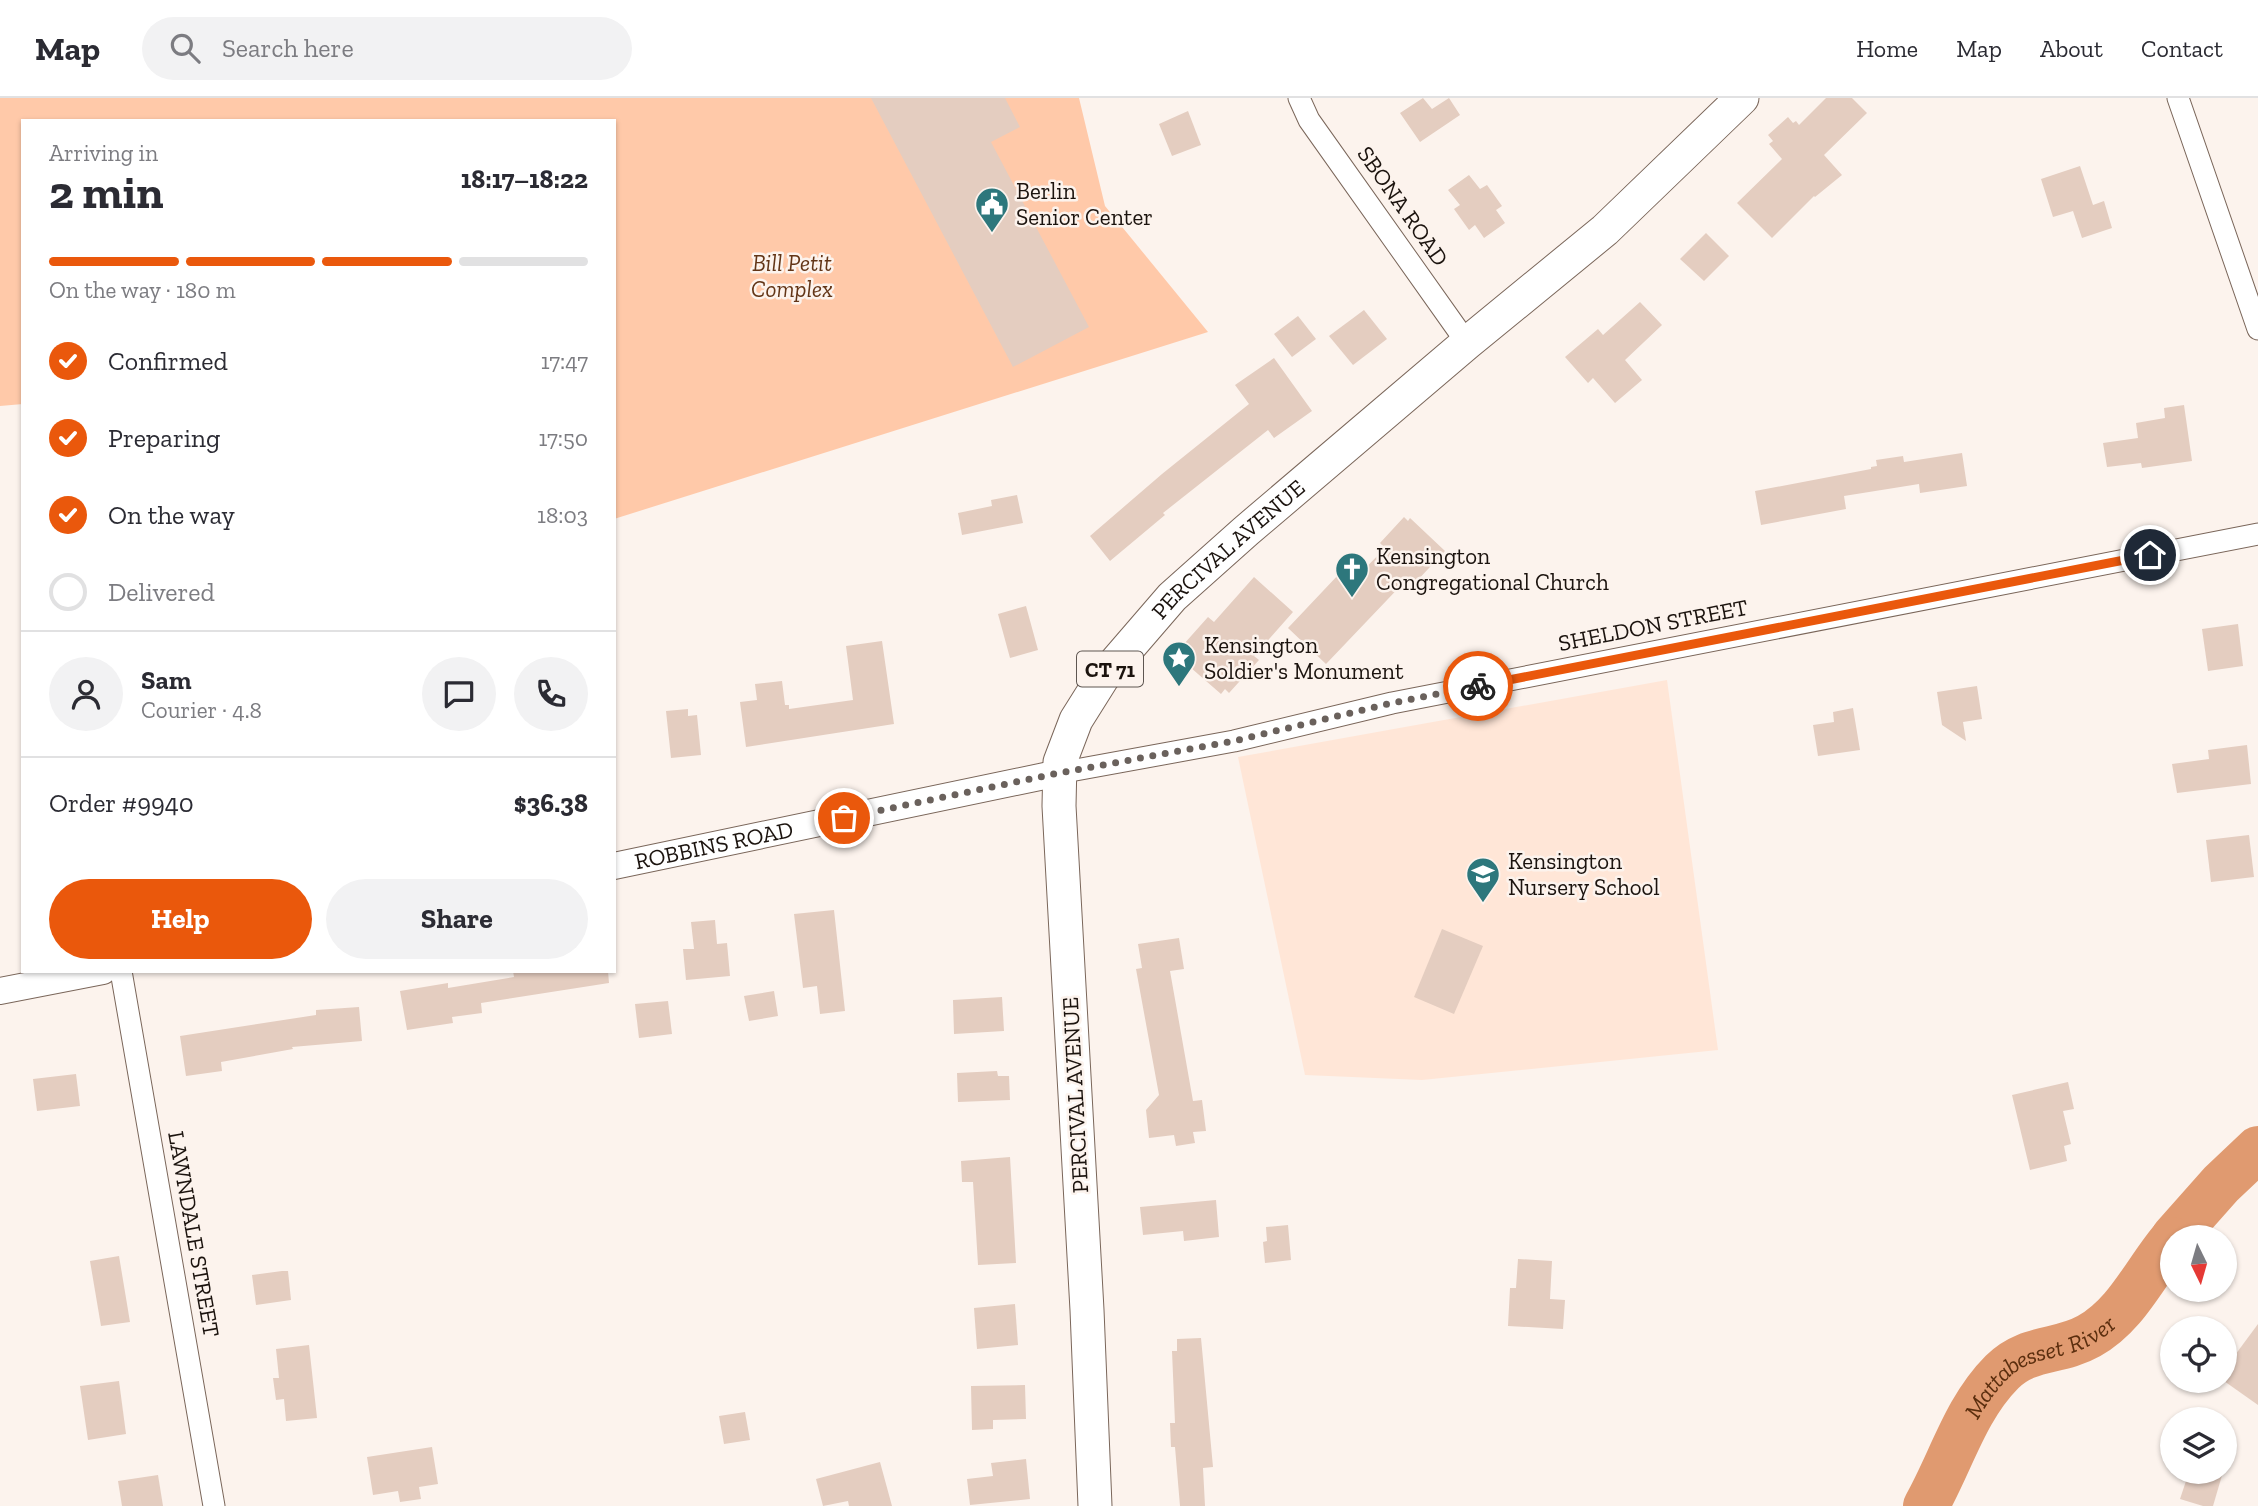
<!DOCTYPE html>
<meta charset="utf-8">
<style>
:root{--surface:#fff;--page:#f2f2f3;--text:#2b2b33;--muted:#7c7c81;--line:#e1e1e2;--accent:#ea580c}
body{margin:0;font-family:"Zilla Slab",serif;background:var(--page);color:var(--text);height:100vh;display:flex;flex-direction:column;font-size:26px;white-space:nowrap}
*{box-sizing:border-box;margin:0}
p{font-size:23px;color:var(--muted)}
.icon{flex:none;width:38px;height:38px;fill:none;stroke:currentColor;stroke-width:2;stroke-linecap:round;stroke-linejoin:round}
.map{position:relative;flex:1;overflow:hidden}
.drawer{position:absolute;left:21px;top:21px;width:595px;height:854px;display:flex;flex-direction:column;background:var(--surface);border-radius:0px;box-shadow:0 2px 5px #0004}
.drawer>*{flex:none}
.needle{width:46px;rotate:175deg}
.tools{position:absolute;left:2160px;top:1127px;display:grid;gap:14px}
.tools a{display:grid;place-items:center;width:77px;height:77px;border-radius:50%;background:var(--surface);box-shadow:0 2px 5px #0004;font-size:35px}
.pin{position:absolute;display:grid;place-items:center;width:60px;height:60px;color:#fff;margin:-30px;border:4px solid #fff;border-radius:50%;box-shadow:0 2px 7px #0007}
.courier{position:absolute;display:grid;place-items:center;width:70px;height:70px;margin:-35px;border:5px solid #ea580c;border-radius:50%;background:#fff;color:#222;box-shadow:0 2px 9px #0007}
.headline em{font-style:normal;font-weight:700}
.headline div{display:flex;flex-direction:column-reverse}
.headline{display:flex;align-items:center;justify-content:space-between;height:119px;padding:0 28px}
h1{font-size:46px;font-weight:700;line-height:52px}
.bar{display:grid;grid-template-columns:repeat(4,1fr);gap:10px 7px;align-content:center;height:84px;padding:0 28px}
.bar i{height:9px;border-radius:5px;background:var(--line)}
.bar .on{background:var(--accent)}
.bar p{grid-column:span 4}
.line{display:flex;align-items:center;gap:18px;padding:0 28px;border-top:2px solid var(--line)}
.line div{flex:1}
.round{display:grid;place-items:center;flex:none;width:74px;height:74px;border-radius:37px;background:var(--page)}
ol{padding:0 28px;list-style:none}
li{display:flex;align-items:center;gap:21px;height:77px}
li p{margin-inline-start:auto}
li .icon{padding:7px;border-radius:50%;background:var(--accent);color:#fff;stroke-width:4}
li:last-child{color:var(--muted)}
li i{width:38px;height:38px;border:4px solid var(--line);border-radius:50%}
.cta{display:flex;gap:14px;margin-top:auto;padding:14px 28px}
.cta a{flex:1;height:80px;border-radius:42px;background:var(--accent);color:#fff;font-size:28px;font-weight:700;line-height:80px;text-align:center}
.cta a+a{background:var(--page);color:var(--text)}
header{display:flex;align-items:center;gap:42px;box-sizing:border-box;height:98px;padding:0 35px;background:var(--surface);border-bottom:2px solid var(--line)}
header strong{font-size:33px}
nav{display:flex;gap:38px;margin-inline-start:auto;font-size:24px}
.search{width:490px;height:63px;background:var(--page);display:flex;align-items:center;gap:18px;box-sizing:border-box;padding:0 24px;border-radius:38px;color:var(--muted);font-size:26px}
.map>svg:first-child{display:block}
.built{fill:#ffe6d7}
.green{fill:#ffc9a9}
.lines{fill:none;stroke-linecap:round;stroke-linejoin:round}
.river{stroke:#e09a70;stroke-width:46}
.building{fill:#e4cdc0}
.minor-casing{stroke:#7a665a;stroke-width:23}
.tertiary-casing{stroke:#7a665a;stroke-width:28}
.primary-casing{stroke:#7a665a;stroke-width:35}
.minor{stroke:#fff;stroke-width:21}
.tertiary{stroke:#fff;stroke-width:26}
.primary{stroke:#fff;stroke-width:33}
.done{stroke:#6a615c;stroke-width:7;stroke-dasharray:0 12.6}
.route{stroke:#ea580c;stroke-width:9}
.labels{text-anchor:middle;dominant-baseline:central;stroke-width:5;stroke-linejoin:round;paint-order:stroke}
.shield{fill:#fcf3ed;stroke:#5e5651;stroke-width:2}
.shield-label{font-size:21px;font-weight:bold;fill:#1b130e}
.poi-label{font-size:23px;fill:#1b130e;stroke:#fcf3ed;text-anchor:start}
.street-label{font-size:23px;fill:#1b130e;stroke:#fcf3ed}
.park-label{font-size:23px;font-style:italic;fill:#633516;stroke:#fcf3ed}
.water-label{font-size:24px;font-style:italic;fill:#5b2e0e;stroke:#fcf3ed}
</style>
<header>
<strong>Map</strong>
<div class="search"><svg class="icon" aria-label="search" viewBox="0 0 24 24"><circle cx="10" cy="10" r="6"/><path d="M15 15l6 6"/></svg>Search here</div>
<nav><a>Home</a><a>Map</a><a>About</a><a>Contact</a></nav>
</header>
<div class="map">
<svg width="2258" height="1408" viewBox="0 0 2258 1408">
<rect width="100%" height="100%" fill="#fcf3ed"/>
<!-- built -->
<polygon class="built" points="1667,582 1718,952 1422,982 1305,977 1238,659"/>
<!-- green -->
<polygon class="green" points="0,0 1079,0 1105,108 1208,234 614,421 614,23 23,23 23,306 0,308"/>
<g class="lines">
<!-- river -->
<g class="river">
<polyline points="2174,1139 2221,1086 2258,1051"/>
<path id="s1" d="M1926,1408c25,-44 39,-97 76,-134 26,-26 57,-19 87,-36 38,-21 56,-64 83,-96"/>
</g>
</g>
<!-- building -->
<g class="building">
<polygon points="871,0 1005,0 1020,29 991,44 1089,229 1013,269"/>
<polygon points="1423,0 1432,11 1449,0 1460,17 1420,44 1400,15"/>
<polygon points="1826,0 1852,0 1867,15 1824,57 1842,77 1815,99 1814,98 1772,140 1737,105 1782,61 1769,46 1773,43 1768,37 1788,19 1793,25 1796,23 1799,27"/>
<polygon points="1188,13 1201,47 1172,58 1159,26"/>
<polygon points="2080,68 2093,107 2104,103 2112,130 2082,140 2073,113 2053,119 2041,81"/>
<polygon points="1469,77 1480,91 1487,87 1502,108 1496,112 1505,125 1484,140 1475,127 1469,132 1454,111 1460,107 1448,92"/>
<polygon points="1706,135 1729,158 1704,183 1680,161"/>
<polygon points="1640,204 1662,227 1625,262 1642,282 1615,305 1593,280 1588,285 1565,259 1598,231 1603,237"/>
<polygon points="1364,212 1387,241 1353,267 1329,238"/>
<polygon points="1298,218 1316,241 1292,259 1274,236"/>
<polygon points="1274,260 1312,313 1274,340 1268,332 1163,415 1165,417 1110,463 1090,438 1162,376 1249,306 1235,287"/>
<polygon points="2184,307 2192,363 2142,370 2141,365 2107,369 2103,345 2138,340 2136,325 2165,320 2164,310"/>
<polygon points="1962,355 1967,388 1920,395 1919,386 1844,398 1846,411 1761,427 1755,393 1871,371 1871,369 1877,368 1876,362 1903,358 1904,364"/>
<polygon points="1017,397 1023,425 962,437 958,415 992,408 991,402"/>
<polygon points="1404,419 1408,423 1410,420 1445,453 1414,486 1408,480 1326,566 1288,530 1340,475 1351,485 1385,450 1380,445"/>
<polygon points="1254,479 1293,514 1254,558 1259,562 1229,595 1225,591 1221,596 1175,556 1208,519 1214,524"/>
<polygon points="1026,508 1038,552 1010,560 998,516"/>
<polygon points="2238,526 2243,568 2208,573 2202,531"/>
<polygon points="882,543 894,626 746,649 740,604 757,602 755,586 782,583 785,607 789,607 789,611 853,602 846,548"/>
<polygon points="1977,588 1982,621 1963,624 1966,643 1942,627 1937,594"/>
<polygon points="1853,610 1860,652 1818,658 1813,627 1834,624 1833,614"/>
<polygon points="688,611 688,618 697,617 701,657 671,660 666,613"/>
<polygon points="2247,647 2251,686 2177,695 2172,666 2209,661 2208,652"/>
<polygon points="2249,737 2254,779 2211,784 2206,742"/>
<polygon points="834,812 845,913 820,916 817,888 803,890 794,816"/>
<polygon points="715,822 717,846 727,845 730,878 686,882 683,851 694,851 691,824"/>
<polygon points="1442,831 1483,848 1454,916 1414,899"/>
<polygon points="1179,840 1184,871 1170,873 1193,1003 1202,1002 1206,1033 1193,1034 1195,1045 1176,1048 1174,1037 1149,1040 1146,1012 1159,997 1136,871 1142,870 1138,846"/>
<polygon points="513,873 608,873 609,885 481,905 482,915 452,919 453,925 407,932 400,893 448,885 448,890 514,879"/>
<polygon points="774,893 778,918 749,923 744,898"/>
<polygon points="1002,899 1004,933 954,936 953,902"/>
<polygon points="668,903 672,936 639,940 635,906"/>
<polygon points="359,909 362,943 292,949 293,951 221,964 222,973 186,978 180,938 316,917 316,912"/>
<polygon points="997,973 998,978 1009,978 1010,1002 958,1004 957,975"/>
<polygon points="76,976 80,1008 37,1013 33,981"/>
<polygon points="2068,984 2074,1011 2063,1013 2071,1046 2064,1048 2067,1063 2030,1072 2012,997"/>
<polygon points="1010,1059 1016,1165 978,1167 973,1084 962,1084 961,1063"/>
<polygon points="1216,1102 1219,1139 1184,1143 1183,1133 1143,1137 1140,1109"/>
<polygon points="1288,1127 1291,1162 1265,1165 1263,1144 1267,1143 1266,1129"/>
<polygon points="119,1158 130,1224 101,1228 90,1163"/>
<polygon points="1518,1161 1552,1163 1550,1201 1565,1202 1563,1231 1508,1228 1510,1190 1516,1190"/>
<polygon points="282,1173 288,1173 291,1202 256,1207 252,1177"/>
<polygon points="1015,1206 1018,1247 977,1251 974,1210"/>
<polygon points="2258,1226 2258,1307 2224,1283 2224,1272"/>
<polygon points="1201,1240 1213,1369 1203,1370 1205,1408 1180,1408 1175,1349 1171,1349 1170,1325 1175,1325 1172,1253 1177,1253 1177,1241"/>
<polygon points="309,1247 317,1320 286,1323 284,1301 276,1302 273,1280 279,1280 276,1251"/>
<polygon points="119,1283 126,1336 88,1342 80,1288"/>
<polygon points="1025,1287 1026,1321 993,1322 993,1331 972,1332 971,1288"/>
<polygon points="745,1314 750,1342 724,1346 719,1318"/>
<polygon points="432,1349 438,1386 419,1389 421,1401 400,1404 398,1393 373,1397 367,1359"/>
<polygon points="1026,1361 1030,1401 970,1407 967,1381 993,1378 991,1365"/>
<polygon points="880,1364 892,1408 849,1408 848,1403 823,1408 816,1381"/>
<polygon points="2189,1374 2223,1374 2213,1408 2203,1408 2180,1401"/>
<polygon points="158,1377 163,1408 122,1408 118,1383"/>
</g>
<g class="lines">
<!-- minor casing -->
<g class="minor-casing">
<g id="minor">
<polyline points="1299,0 1309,22 1467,245"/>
<polyline points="2178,0 2258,231"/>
<polyline points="1059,675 1234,643 1392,605 2258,436"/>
<polyline points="121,873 214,1408"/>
</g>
</g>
<!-- tertiary casing -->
<g class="tertiary-casing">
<g id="tertiary">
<path id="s2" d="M614,768l445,-93"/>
<polyline points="0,893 103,873"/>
</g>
</g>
<!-- primary casing -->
<g class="primary-casing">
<g id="primary">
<path id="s3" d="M1095,1408l-8,-196 -28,-504 1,-44 16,-42 27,-43 69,-80 74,-66 221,-188 138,-113 137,-132"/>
</g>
</g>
<!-- minor -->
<use href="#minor" class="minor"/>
<!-- tertiary -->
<use href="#tertiary" class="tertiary"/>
<!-- primary -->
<use href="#primary" class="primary"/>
</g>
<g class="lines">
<!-- done -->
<polyline class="done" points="844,720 1059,675 1234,643 1392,605 1478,588"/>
<!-- route -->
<polyline class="route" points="1478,588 2150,457"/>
</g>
<!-- icons -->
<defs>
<g id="civic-pin" transform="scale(1.75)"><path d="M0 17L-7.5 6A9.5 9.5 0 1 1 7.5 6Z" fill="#2d777c" stroke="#fcf3ed"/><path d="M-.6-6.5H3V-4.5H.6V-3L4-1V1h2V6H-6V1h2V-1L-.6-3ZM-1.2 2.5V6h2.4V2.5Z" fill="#fff"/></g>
<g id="church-pin" transform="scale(1.75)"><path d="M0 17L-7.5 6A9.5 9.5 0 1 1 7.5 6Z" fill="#2d777c" stroke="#fcf3ed"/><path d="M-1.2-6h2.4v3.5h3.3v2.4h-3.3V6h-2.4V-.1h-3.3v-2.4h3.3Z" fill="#fff"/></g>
<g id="sight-pin" transform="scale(1.75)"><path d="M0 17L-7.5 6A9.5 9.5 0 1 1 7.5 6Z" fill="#2d777c" stroke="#fcf3ed"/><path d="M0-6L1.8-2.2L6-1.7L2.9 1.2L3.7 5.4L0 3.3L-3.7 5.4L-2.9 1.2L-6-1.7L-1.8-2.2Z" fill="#fff"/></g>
<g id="school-pin" transform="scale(1.75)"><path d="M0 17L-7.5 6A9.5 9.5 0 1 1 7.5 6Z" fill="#2d777c" stroke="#fcf3ed"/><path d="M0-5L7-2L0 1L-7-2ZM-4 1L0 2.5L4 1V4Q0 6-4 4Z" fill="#fff"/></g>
</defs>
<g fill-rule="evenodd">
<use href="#civic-pin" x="992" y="106"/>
<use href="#church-pin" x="1352" y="471"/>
<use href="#sight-pin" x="1179" y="560"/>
<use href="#school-pin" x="1483" y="776"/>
</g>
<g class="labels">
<!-- shield labels -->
<rect class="shield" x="1077" y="553.5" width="66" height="35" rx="5"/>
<g class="shield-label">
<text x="1110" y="571">CT 71</text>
</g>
<!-- poi labels -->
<g class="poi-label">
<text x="1016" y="93">Berlin<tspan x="1016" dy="26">Senior Center</tspan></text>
<text x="1376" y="458">Kensington<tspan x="1376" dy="26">Congregational Church</tspan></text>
<text x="1204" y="547">Kensington<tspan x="1204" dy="26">Soldier's Monument</tspan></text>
<text x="1508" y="763">Kensington<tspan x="1508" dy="26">Nursery School</tspan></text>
</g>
<!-- street labels -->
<g class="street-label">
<text transform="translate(1403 108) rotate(55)">SBONA ROAD</text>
<text stroke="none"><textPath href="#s3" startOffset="1020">PERCIVAL AVENUE</textPath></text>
<text transform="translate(1653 527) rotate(-11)">SHELDON STREET</text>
<text stroke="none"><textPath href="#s2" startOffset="102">ROBBINS ROAD</textPath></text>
<text transform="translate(1075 997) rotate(-93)">PERCIVAL AVENUE</text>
<text transform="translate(194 1136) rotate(80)">LAWNDALE STREET</text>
</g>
<!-- park labels -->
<g class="park-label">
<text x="792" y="165">Bill Petit<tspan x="792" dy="26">Complex</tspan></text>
</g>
<!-- water labels -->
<g class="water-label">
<text stroke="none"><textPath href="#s1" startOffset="189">Mattabesset River</textPath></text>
</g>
</g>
</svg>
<div class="tools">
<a><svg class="needle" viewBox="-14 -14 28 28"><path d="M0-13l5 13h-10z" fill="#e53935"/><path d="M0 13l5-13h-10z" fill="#7c7c81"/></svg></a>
<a><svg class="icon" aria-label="locate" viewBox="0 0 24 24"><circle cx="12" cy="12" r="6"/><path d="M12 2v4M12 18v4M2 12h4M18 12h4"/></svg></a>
<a><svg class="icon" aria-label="layers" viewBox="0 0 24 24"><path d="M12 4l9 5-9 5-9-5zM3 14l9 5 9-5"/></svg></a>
</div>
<div class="pin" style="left:844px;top:720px;background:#ea580c"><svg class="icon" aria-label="bag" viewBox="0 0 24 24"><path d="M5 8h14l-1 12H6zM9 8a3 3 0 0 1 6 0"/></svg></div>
<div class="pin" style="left:2150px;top:457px;background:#1f2937"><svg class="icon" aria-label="home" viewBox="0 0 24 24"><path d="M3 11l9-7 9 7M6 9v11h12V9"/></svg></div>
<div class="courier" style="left:1478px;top:588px"><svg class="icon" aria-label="bike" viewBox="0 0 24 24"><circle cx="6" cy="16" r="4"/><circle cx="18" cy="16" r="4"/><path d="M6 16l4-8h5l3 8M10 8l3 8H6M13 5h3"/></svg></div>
<section class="drawer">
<div class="headline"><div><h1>2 min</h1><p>Arriving in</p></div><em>18:17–18:22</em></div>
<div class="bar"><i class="on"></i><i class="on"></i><i class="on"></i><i></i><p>On the way · 180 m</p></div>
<ol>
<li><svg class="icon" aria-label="check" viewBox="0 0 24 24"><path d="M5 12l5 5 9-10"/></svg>Confirmed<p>17:47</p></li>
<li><svg class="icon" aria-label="check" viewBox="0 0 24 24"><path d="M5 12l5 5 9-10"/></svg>Preparing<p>17:50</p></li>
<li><svg class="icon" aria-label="check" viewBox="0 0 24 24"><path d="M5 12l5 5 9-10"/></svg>On the way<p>18:03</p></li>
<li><i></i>Delivered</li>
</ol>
<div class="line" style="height:126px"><a class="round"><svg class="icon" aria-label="person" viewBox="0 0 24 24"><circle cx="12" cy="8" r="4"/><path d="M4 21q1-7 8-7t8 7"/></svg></a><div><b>Sam</b><p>Courier · 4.8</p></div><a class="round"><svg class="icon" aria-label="chat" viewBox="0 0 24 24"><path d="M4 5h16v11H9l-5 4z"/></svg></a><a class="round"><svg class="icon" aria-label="phone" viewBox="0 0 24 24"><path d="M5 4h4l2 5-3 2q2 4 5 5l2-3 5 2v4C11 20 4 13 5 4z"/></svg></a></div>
<div class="line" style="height:91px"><div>Order #9940</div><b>$36.38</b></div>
<div class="cta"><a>Help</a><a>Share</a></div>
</section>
</div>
